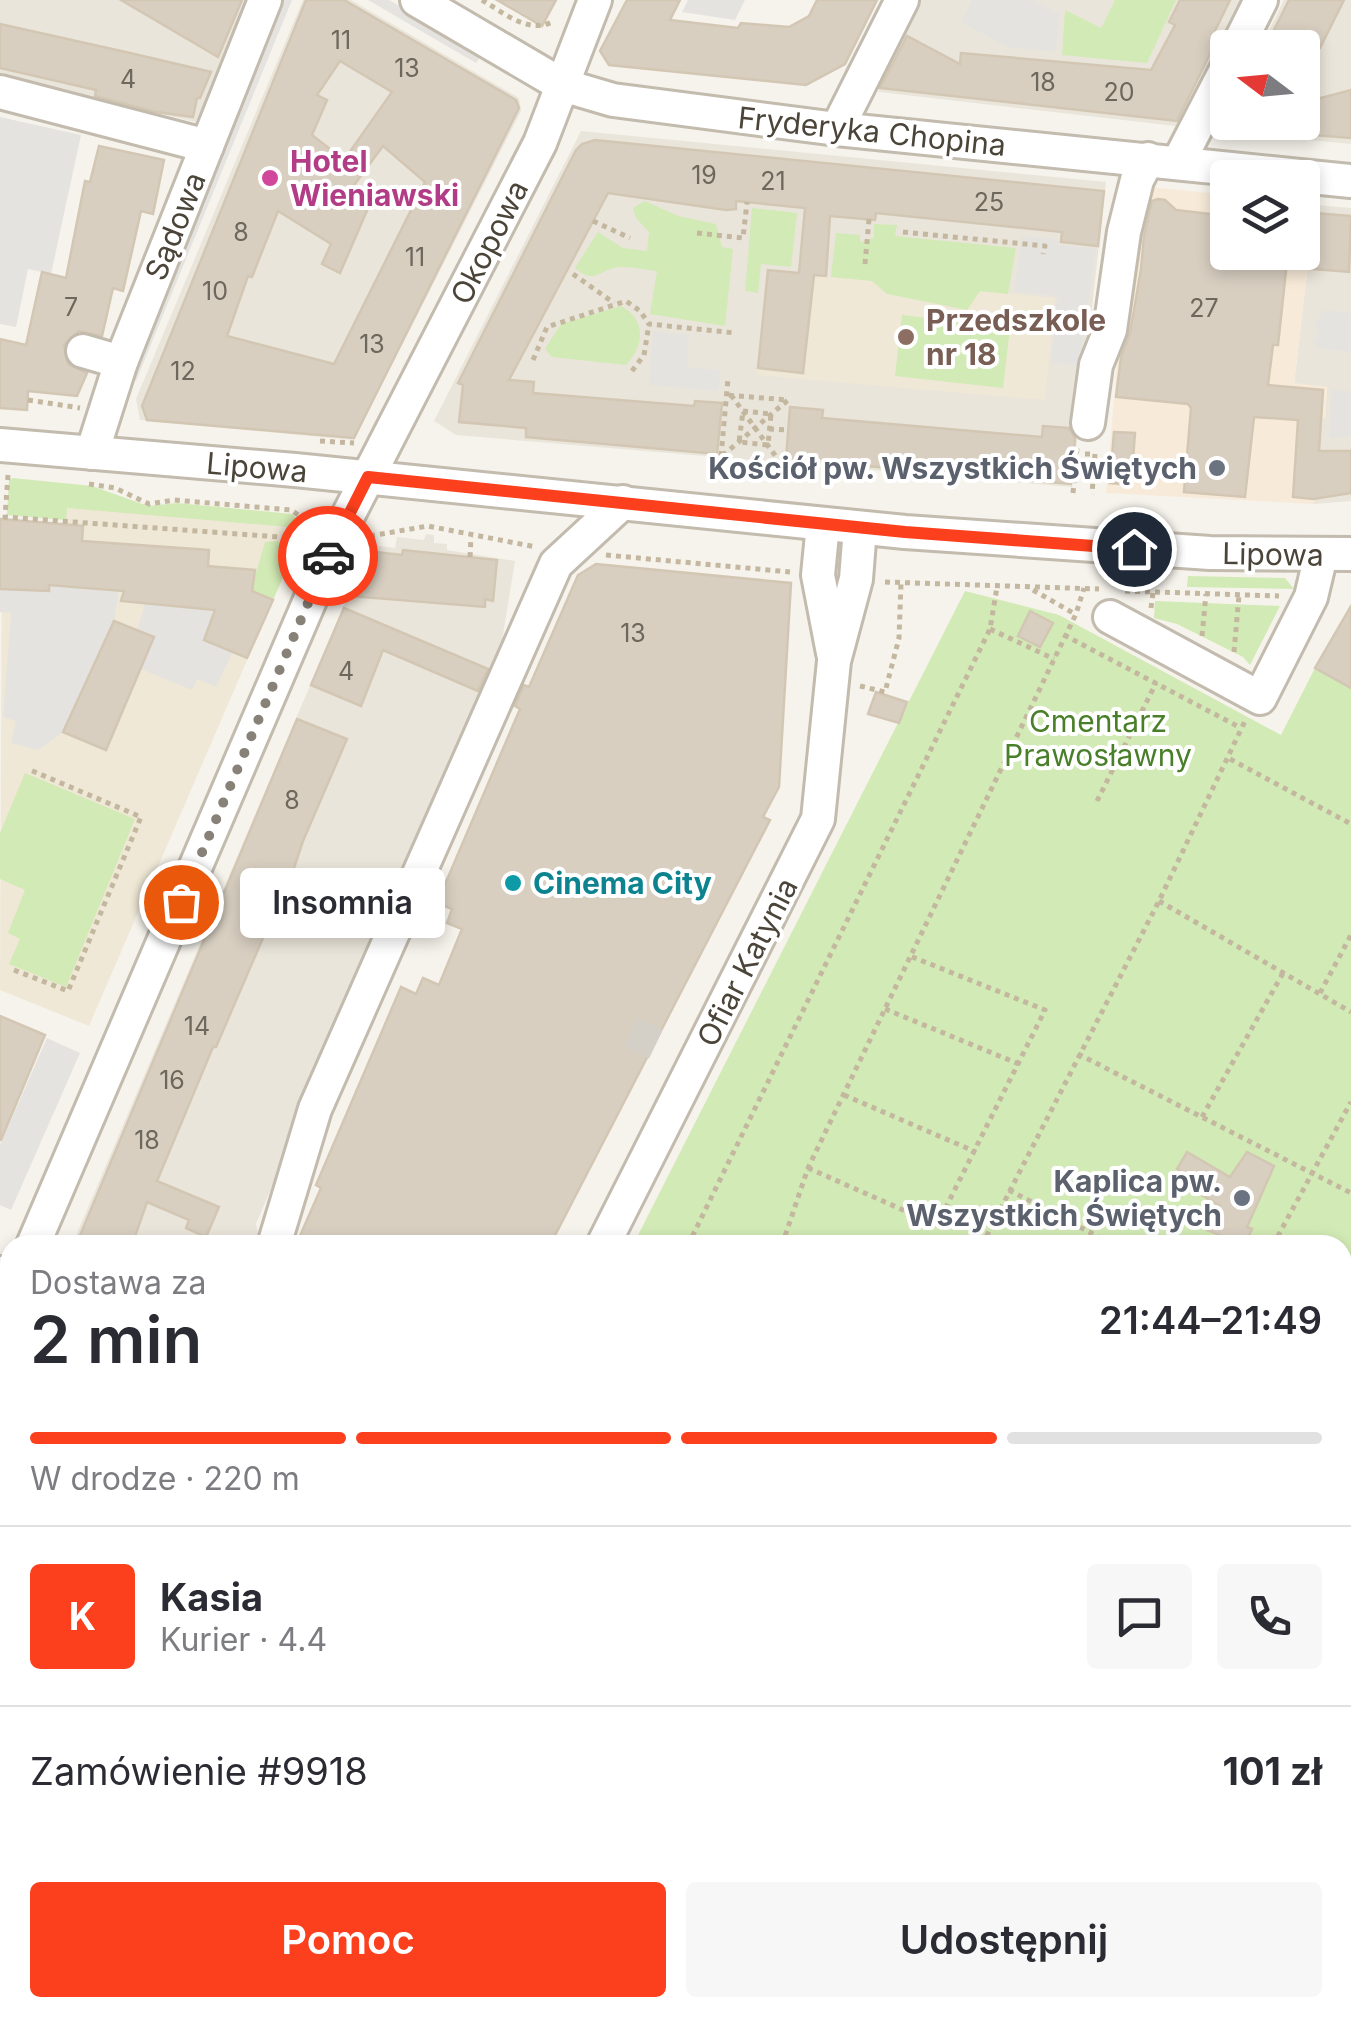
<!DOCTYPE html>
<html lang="pl">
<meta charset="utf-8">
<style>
:root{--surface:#fff;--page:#f7f7f7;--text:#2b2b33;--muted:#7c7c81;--line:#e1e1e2;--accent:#fc3f1d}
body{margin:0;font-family:Inter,sans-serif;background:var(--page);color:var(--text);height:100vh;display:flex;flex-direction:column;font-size:38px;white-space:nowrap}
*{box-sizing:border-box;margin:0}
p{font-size:32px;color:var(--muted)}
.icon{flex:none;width:55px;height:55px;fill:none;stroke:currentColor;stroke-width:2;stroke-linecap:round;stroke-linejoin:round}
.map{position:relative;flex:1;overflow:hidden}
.panel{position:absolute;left:0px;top:1235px;width:1352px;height:782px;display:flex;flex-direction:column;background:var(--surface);border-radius:30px 30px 0 0;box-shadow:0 5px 15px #0003}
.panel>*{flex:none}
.needle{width:65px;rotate:286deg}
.fabs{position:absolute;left:1210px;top:30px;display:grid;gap:20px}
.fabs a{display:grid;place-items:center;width:110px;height:110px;border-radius:10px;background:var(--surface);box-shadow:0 5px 15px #0003;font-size:50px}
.pin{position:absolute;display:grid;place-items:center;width:85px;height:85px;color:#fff;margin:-42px;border:5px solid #fff;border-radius:50%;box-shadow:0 2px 10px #0007}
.courier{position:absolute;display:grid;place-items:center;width:100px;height:100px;margin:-50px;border:8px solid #fc3f1d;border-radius:50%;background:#fff;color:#222;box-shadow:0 2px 12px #0007}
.bubble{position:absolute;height:70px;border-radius:10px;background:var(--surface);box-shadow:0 5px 15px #0003;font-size:32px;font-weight:600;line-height:70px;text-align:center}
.summary em{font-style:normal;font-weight:600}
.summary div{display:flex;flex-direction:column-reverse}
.summary{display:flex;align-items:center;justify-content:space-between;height:170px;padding:0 30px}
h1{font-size:65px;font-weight:600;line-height:75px}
.bar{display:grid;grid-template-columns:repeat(4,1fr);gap:15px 10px;align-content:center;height:120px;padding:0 30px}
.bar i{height:12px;border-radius:8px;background:var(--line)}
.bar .active{background:var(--accent)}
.bar p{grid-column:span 4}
.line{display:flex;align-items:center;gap:25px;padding:0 30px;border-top:2px solid var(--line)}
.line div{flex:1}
.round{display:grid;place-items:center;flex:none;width:105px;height:105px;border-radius:10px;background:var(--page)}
.primary-button{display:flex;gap:20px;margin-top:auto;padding:20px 30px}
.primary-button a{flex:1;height:115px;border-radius:10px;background:var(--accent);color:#fff;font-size:40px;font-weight:600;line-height:115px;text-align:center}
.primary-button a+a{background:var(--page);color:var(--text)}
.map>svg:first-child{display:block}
.residential{fill:#eae5da}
.commercial{fill:#f7ead8}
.industrial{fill:#e6e2dd}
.education{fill:#efe8d6}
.green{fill:#d2eab5}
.parking{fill:#e5e3e0}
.building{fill:#d8cfc1;stroke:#d3c7b4;stroke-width:2.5;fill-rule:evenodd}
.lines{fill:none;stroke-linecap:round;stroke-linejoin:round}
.minor-tunnel{stroke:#d4d0c8;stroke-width:32;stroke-dasharray:32 16;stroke-linecap:butt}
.minor-casing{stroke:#c2bbae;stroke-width:38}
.path{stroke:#c4b79f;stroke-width:5;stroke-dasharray:5 5;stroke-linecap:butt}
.minor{stroke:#fff;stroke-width:32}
.done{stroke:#878178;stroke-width:10;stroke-dasharray:0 18}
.route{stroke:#fc3f1d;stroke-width:12}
.hotel-dot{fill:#d1479c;stroke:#fff;stroke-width:4}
.education-dot{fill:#8d6e63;stroke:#fff;stroke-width:4}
.worship-dot{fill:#6b7280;stroke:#fff;stroke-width:4}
.culture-dot{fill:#0f9aa8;stroke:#fff;stroke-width:4}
.labels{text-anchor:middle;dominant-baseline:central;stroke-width:8;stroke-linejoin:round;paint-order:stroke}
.number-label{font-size:25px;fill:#6e675b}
.street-label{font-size:30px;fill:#4b4439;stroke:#fff}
.hotel-label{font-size:30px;font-weight:bold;fill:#b23c85;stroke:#fff;text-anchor:start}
.education-label{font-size:30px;font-weight:bold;fill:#785e54;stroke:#fff;text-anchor:start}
.worship-label{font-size:30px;font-weight:bold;fill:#5b616d;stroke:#fff;text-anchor:end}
.park-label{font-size:30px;fill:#4a7f2a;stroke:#fff}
.culture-label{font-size:30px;font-weight:bold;fill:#0d838f;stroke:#fff;text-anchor:start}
</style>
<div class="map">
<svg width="1351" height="2017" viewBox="0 0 1351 2017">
<rect width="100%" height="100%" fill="#f6f3ec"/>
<!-- residential -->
<g class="residential">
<polygon points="0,0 249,0 196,122 0,77"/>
<polygon points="303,0 351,0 519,98 521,111 354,440 140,420 136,399"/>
<polygon points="920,0 1240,0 1176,126 879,92 880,78"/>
<polygon points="1284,0 1351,0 1351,144 1240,133 1232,123 1302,122 1302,48 1261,47"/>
<polygon points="581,131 1106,182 1072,487 456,435 434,421"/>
<polygon points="1315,205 1351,208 1351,501 1314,504 1320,417 1325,418 1327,388 1294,384"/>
<polygon points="426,534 434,535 434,543 447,544 447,550 515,561 500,653 256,1224 261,1245 72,1245 366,554 378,552 379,546 395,548 397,537 424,540"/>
<polygon points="10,1395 10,1738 3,1758 0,1418"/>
<polygon points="0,1986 10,1988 10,2008 80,2008 114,2017 0,2017"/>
</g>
<!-- commercial -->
<g class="commercial">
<polygon points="1149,187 1227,195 1228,252 1302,252 1303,203 1315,205 1294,383 1327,387 1325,418 1320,418 1314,504 1106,493 1126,262"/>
<polygon points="261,2008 515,2008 510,2017 256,2017"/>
</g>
<!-- industrial -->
<polygon class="industrial" points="10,1738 10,1929 0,1926 0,1757"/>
<!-- education -->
<g class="education">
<polygon points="768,270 1055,298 1045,400 757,375"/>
<polygon points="65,504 288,523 296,547 89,1026 0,990 2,519 63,524"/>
</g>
<!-- green -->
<g class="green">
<polygon points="1115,0 1176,0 1147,63 1062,55 1065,10 1101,28"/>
<path d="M645,201l33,15 38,8 6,23 11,2 -8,77 -75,-12 7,-43c-13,-1 -32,-6 -44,-3 -18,6 -20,15 -38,0l23,-36 25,16 24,3 2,-19 -13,-14 -3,-10z"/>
<polygon points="752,208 797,213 791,267 761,264 758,293 745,291"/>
<polygon points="874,224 897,225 895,236 1016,248 1008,294 980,291 967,310 887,294 872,281 831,277 836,233 860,235 860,242 874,238"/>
<path d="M621,306c26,14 23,40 5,59l-74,-8 -7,-8 16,-25z"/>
<polygon points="902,315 1010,328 1003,388 895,376"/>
<polygon points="13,478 92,486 148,506 177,503 292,514 300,522 289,527 67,508 66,520 7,515 9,480"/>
<polygon points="276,541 296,547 273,600 251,590 265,542"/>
<polygon points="1188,576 1285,578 1294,589 1187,587"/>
<polygon points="965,591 1059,615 1281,735 1315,668 1351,688 1351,2017 510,2017 515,2008 1342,2008 1342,1245 633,1245"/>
<polygon points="1155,601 1280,606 1250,665 1243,657 1177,624 1154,618"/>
<polygon points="25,773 135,819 66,987 9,964 20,939 8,933 25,890 0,879 0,833"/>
</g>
<!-- parking -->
<g class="parking">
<polygon points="282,0 292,0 136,381 127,378"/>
<polygon points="368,0 389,0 482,54 476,63"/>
<polygon points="688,0 745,0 735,20 682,12"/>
<polygon points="972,0 1033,0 1059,13 1056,52 1008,47 961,22"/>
<polygon points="0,117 81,135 51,274 28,269 16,327 0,324"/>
<polygon points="1022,236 1057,239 1058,245 1096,248 1079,365 1051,363 1057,296 1014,292"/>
<polygon points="1323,310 1351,313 1351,352 1323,349 1312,342 1320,332 1315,327"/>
<polygon points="653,331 689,335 687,367 721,370 718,391 649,385"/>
<polygon points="1332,390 1351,391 1351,436 1329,438"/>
<polygon points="0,581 33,591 48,591 49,585 119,591 114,621 63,732 38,750 11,743 16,721 3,717 11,613 0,612"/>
<polygon points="145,604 213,610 204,640 233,652 216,687 197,679 192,690 141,669 153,638 137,631"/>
<polygon points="47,1038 80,1053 11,1210 0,1205 0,1145"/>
</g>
<!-- building -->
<g class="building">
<polygon points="121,0 242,0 218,57"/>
<path d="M306,0h38l172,100 3,8 -165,330 -207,-18 -5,-14zM340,61l52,31 -48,68 -32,-25 15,-35 -10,-5zM383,146l42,36 -91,182 -107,-28 21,-60 4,1 26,-66 53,33 -9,20 18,9 29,-67 -23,-10z"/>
<polygon points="497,0 556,0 542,26"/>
<polygon points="627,0 680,0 670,20 738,28 741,23 789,27 809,16 817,0 877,0 845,64 806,85 609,65 600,51"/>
<polygon points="1180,0 1230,0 1210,41 1215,44 1177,121 880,88 907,36 960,64 961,53 1151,70 1175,25 1169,22"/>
<polygon points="1289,0 1344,0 1320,48 1265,48"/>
<polygon points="0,24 130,53 211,72 200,98 197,98 193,117 156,112 95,96 96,90 0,68"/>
<polygon points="1351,90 1351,138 1302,134 1302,103"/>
<polygon points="595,140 1104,191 1098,246 1061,242 1062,232 876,213 875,220 830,216 826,276 814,275 803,373 758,368 768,270 799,273 805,208 736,201 736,209 726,210 608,193 509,380 534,382 533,393 694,406 695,401 722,403 717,454 526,437 526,428 459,422 463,385 458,383 576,150 582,144"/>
<polygon points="99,146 164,160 153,214 141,211 123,291 113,288 102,336 79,331 64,345 68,364 87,373 77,396 28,391 27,410 0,408 0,339 26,345 42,272 66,278 85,181 90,182"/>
<polygon points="1158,199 1165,200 1176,210 1228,216 1228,252 1288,252 1278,345 1273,345 1268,385 1323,390 1319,451 1351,451 1351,493 1313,499 1293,497 1298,420 1254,417 1245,497 1184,492 1191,408 1188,404 1116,397 1121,357 1130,333 1141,269 1144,236 1152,201"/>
<polygon points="1302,212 1351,216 1349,272 1302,268"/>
<polygon points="790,407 823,410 822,418 1042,437 1043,426 1069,428 1075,438 1071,484 786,459"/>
<polygon points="1114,432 1135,433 1131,485 1110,483"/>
<polygon points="0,519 83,526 82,541 209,550 208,566 255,570 252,591 273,600 247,658 204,640 215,610 121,601 124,591 49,585 49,591 0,589"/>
<polygon points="403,550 497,560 493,601 485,599 485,607 349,596 367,551 402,555"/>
<polygon points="596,564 791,583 779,787 763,817 770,820 550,1245 296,1245 321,1188 316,1185 401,987 416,994 423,978 439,985 462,929 447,923 452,909 437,903 520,709 515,706 524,685 529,687 578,575"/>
<polygon points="1351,606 1351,688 1315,668"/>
<polygon points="344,608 488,669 478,691 383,650 361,706 311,685"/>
<polygon points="1030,611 1053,623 1040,647 1018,636"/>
<polygon points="114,621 154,637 106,750 63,732"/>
<polygon points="876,692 907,702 899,723 868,714"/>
<polygon points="297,719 347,739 303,841 282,904 278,903 216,1047 213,1047 157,1181 219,1207 206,1237 186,1228 189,1220 147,1202 132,1245 76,1245"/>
<polygon points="0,1016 45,1035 1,1140 0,1140"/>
<polygon points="1187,1152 1230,1177 1247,1152 1274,1166 1247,1227 1252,1229 1245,1245 1207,1230 1220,1206 1178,1181 1182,1172 1177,1169"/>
</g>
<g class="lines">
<!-- minor-tunnel -->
<polyline class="minor-tunnel" points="631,1032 656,1044"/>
<!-- minor casing -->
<g class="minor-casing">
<g id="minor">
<polyline points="417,0 562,85 613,100 837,129 1351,181"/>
<polyline points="1237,48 1261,0"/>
<polyline points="0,92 207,146"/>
<polyline points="837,129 902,0"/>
<polyline points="1178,163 1228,66"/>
<polyline points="83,351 121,362"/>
<polyline points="1088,423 1096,365 1110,330 1124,232 1137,180 1148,159"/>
<polyline points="0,445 295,470 905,532 1210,553 1351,554"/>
<polyline points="92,453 121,362 265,0"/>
<polyline points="823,524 818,575 833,653"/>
<polyline points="1110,617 1260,698 1311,597 1321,555"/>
<polyline points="33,1245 338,535 540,143 595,0"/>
<polyline points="274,1245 315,1109 556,564 623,502"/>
<polyline points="603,1245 818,819 834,661 856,579 860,528"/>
<polyline points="0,1273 10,1278"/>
<polyline points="0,1323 10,1299"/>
<polyline points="0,1958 10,1961"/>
<polyline points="181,2008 207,2017"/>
<polyline points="390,2008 408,2017"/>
<polyline points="564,2008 582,2017"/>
</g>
</g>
<!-- path -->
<g class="path">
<path d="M482,0c22,13 47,35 72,21"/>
<polyline points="593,221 630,238"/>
<polyline points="903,232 1045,246 1043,254"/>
<polyline points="697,233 743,238 747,202"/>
<polyline points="865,264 869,219"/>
<polyline points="573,274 614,303"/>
<polyline points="533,360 547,327 626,301 640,311 649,324 735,333"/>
<polyline points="632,371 644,355 649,324"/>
<polyline points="731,395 785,469"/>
<polyline points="28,400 80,408"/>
<polygon points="743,411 771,414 768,445 739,442"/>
<polyline points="769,429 789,430"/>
<polyline points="320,441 354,443"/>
<polyline points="1085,454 1095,454 1092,494"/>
<polyline points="721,456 728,379"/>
<polyline points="715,462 788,400 726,395"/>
<polyline points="8,475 5,517 307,539"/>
<polyline points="89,484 115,488 149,504 174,500 291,510 303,518 308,530"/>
<polyline points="1073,493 1077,448"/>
<polyline points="370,536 428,526 536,547"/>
<polyline points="606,555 790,572"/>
<polyline points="470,557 471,537"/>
<polyline points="885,582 1099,589"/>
<polyline points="1033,590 1075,614"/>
<polyline points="1125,591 1279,596"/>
<polyline points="1151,608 1153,593"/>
<polyline points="990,629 1054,659"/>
<polyline points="1064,635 1241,728"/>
<polyline points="1202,636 1206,594"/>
<polyline points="1234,652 1239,595"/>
<polyline points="860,686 885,692 899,638 901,583"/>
<polyline points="1230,759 1351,824"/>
<polyline points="1097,801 1156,683"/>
<polyline points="1159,901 1351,1012"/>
<polyline points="14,970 68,991 141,817 28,769"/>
<polyline points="1320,993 1351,935"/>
<polyline points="885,1009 1019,1064"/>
<polyline points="1078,1054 1351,1193"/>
<polyline points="844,1095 976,1152"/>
<polyline points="1202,1117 1283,973"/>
<polyline points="808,1168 937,1225 1045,1010 910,956"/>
<polyline points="1009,1190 1114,1245"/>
<polyline points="688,1245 990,629 997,587"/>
<polyline points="782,1245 808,1168 1076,614 1084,588"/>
<polyline points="982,1245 1159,901 1245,721"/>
<polyline points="1273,1245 1351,1102"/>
<polyline points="1342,1292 1351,1275"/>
<polyline points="1342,1366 1351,1371"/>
<polyline points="0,1410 10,1386"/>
<polyline points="1342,1422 1351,1405"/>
<polyline points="1342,1581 1351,1585"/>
<polyline points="1342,1780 1351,1785"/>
<polyline points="1342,1981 1351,1964"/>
<polyline points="689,2008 707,2017"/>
<polyline points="290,2017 295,2008"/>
<polyline points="644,2017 648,2008"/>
<polyline points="830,2017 835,2008"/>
<polyline points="1030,2017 1035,2008"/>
<polyline points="1324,2017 1329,2008"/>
</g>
<!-- minor -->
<use href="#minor" class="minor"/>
</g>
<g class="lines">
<!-- done -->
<polyline class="done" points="181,902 328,556"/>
<!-- route -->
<polyline class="route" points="328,556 368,477 905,532 1134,549"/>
</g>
<!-- markers -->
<circle class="hotel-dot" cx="270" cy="178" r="10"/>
<circle class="education-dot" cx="906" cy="337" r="10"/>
<g class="worship-dot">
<circle cx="1217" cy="468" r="10"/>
<circle cx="1242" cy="1198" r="10"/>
</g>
<circle class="culture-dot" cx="513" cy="883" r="10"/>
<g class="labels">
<!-- number labels -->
<g class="number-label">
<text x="341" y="40">11</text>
<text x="407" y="68">13</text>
<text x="128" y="79">4</text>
<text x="1043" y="82">18</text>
<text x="1119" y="92">20</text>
<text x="704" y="175">19</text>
<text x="773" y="181">21</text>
<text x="989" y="202">25</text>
<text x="241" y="232">8</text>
<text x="415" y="257">11</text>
<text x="215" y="291">10</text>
<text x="71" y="307">7</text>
<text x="1204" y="308">27</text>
<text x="372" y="344">13</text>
<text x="183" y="371">12</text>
<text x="633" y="633">13</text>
<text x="346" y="671">4</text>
<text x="292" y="800">8</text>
<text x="197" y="1026">14</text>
<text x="172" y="1080">16</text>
<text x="147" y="1140">18</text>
</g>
<!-- street labels -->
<g class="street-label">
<text transform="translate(872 131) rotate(6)">Fryderyka Chopina</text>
<text transform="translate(175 226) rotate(-68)">Sądowa</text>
<text transform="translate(489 242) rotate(-63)">Okopowa</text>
<text transform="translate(257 467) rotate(5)">Lipowa</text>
<text transform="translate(1273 554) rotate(1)">Lipowa</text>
<text transform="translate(747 962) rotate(-63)">Ofiar Katynia</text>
</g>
<!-- hotel labels -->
<g class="hotel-label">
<text x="290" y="161">Hotel<tspan x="290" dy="34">Wieniawski</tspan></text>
</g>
<!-- education labels -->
<g class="education-label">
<text x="926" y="320">Przedszkole<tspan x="926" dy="34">nr 18</tspan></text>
</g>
<!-- worship labels -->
<g class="worship-label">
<text x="1197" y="468">Kościół pw. Wszystkich Świętych</text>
<text x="1222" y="1181">Kaplica pw.<tspan x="1222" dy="34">Wszystkich Świętych</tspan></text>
</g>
<!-- park labels -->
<g class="park-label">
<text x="1098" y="721">Cmentarz<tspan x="1098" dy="34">Prawosławny</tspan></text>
</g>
<!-- culture labels -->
<g class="culture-label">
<text x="533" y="883">Cinema City</text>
</g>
</g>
</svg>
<div class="fabs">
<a><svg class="needle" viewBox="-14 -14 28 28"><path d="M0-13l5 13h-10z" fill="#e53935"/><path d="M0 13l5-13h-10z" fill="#7c7c81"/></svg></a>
<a><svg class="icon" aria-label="layers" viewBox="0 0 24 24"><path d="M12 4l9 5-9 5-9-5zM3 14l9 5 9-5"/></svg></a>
</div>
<div class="pin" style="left:181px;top:902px;background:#ea580c"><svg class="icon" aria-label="bag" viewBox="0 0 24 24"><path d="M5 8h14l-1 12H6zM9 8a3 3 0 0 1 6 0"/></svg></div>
<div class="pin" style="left:1134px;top:549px;background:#1f2937"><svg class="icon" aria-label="home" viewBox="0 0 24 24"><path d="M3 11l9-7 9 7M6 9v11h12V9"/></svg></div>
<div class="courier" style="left:328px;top:556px"><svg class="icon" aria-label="car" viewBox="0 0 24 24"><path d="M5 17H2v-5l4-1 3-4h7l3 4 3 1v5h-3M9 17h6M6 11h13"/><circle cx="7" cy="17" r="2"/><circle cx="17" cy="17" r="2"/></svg></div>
<div class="bubble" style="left:240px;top:868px;width:205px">Insomnia</div>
<section class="panel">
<div class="summary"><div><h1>2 min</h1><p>Dostawa za</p></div><em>21:44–21:49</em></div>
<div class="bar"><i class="active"></i><i class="active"></i><i class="active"></i><i></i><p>W drodze · 220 m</p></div>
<div class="line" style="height:180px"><b class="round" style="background:var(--accent);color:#fff">K</b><div><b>Kasia</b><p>Kurier · 4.4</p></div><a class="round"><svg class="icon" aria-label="chat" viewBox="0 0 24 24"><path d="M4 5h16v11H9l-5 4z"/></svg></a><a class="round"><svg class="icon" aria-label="phone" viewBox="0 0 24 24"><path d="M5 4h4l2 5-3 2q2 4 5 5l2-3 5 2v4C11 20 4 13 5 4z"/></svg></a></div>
<div class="line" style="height:130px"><div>Zamówienie #9918</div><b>101 zł</b></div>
<div class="primary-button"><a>Pomoc</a><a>Udostępnij</a></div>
</section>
</div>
